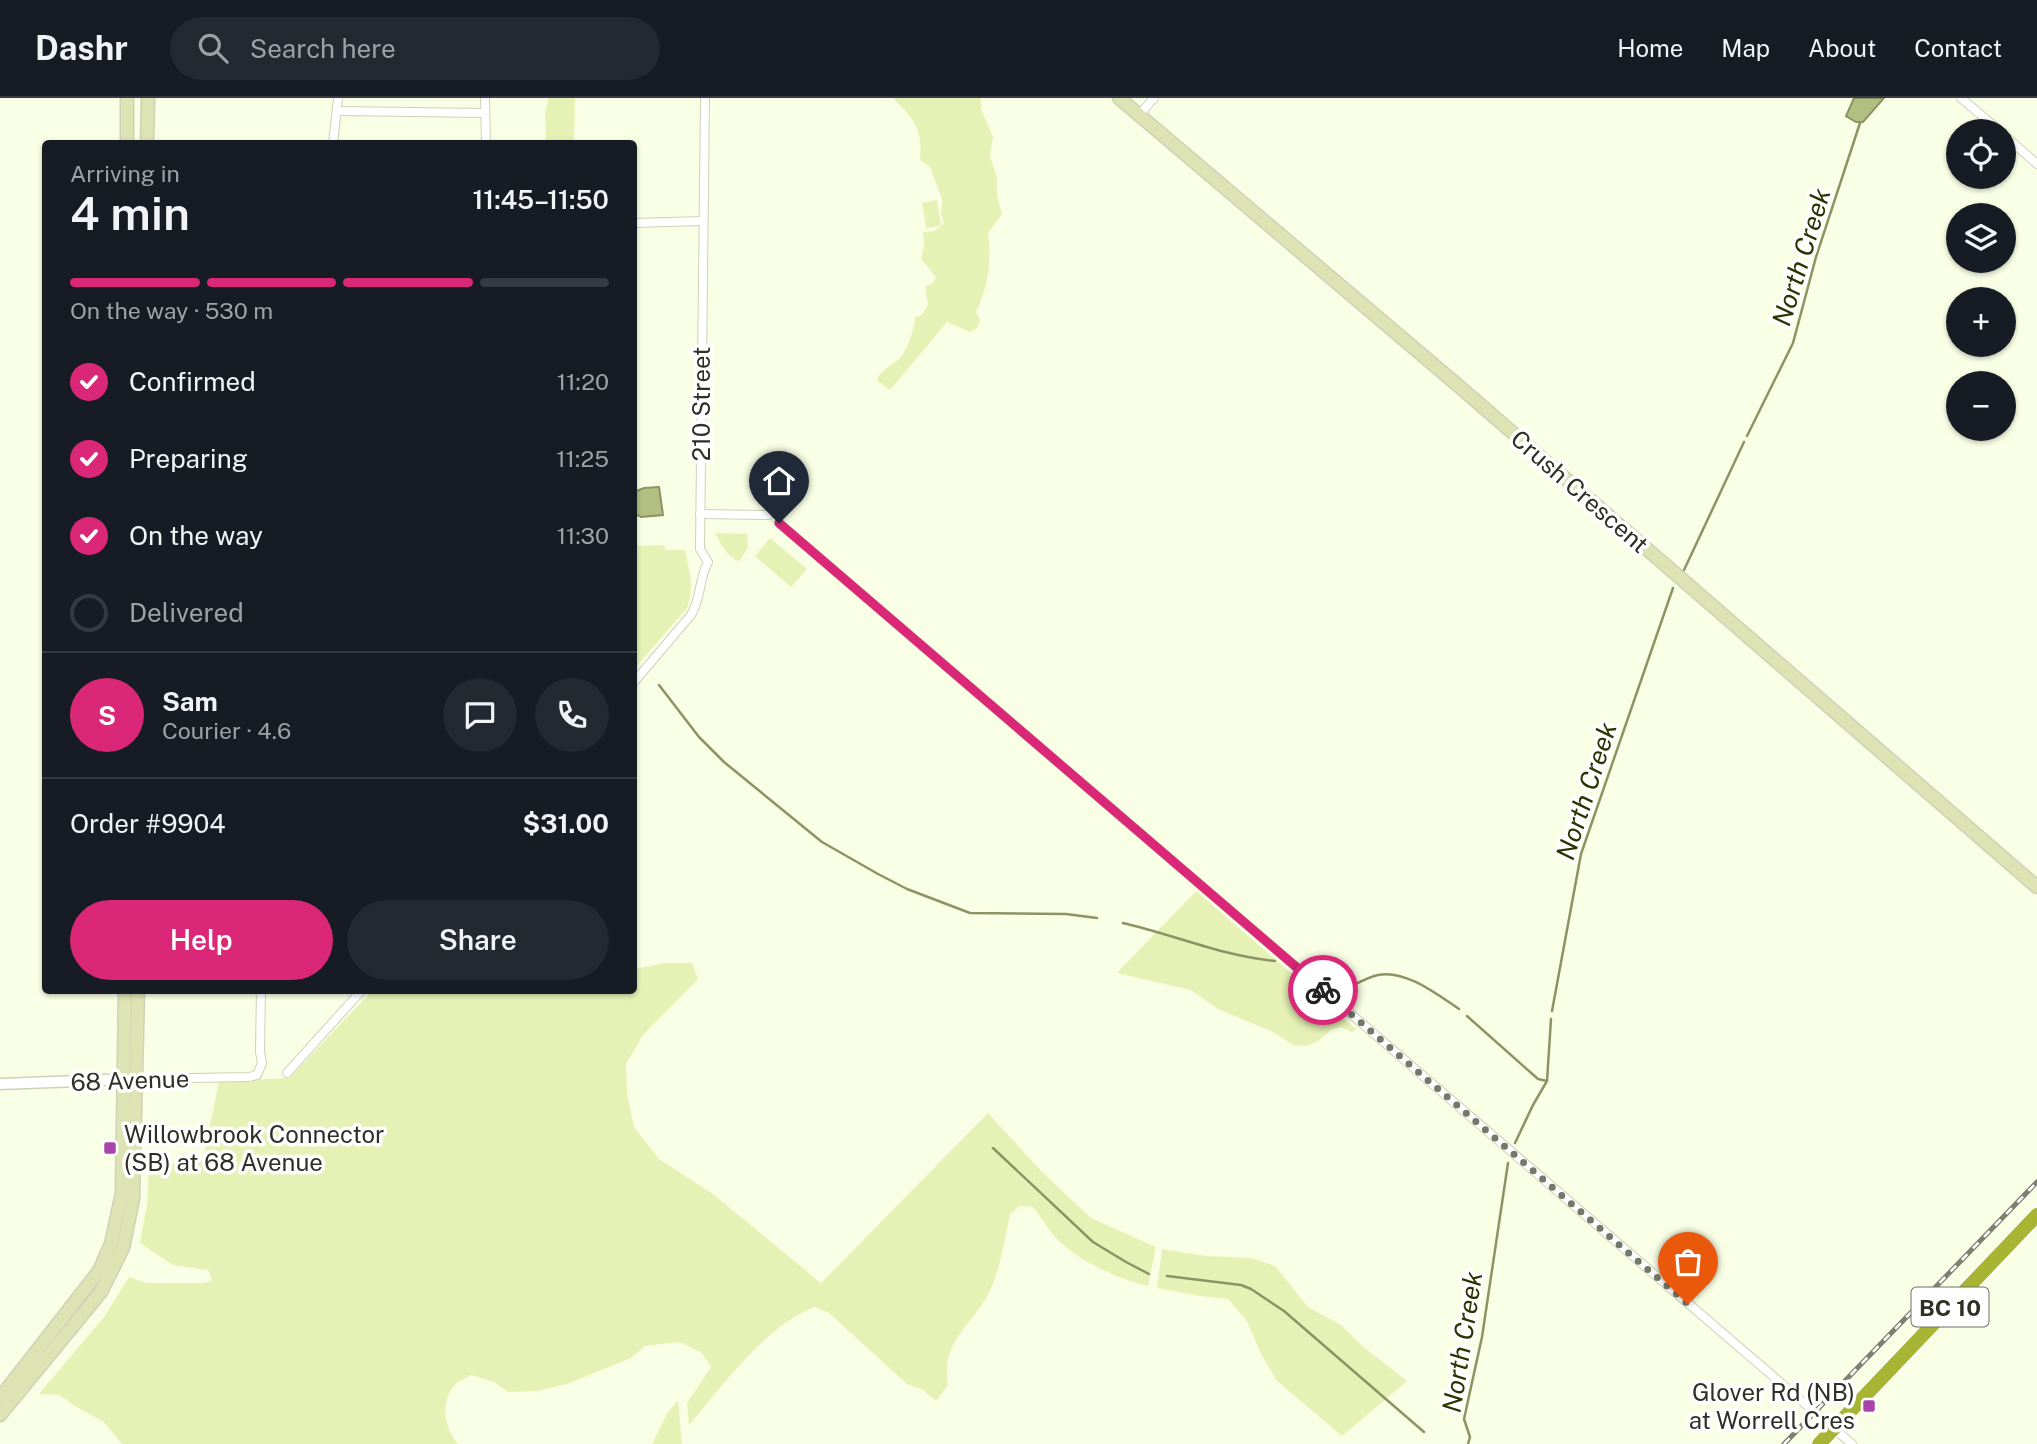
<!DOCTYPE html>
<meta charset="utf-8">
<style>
:root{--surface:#171b24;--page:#242831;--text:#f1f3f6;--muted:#9ea1a6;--line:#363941;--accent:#db2777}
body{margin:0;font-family:"Public Sans",sans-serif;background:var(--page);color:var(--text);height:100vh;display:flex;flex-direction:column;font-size:26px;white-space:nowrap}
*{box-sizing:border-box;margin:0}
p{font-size:23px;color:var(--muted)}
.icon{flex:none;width:38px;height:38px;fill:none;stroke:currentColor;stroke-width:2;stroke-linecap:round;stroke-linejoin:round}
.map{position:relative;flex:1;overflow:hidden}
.details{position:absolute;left:42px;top:42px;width:595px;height:854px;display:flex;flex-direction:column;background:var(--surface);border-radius:7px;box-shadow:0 2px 5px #0004}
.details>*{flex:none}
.tools{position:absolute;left:1946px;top:21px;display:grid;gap:14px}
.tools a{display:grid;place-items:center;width:70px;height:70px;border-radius:50%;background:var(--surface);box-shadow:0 2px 5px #0004;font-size:35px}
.pin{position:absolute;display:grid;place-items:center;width:60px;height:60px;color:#fff;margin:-72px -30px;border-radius:50% 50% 50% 0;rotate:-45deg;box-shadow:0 0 7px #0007}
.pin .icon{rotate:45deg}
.courier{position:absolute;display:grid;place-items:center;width:70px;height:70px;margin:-35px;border:5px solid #db2777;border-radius:50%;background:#fff;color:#222;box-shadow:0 2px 9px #0007}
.overview em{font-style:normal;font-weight:600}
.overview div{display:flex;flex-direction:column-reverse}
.overview{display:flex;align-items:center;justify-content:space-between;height:119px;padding:0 28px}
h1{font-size:46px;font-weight:600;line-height:52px}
.bar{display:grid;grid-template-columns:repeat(4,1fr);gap:10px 7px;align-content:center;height:84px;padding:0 28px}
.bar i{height:9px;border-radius:5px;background:var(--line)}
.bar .selected{background:var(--accent)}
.bar p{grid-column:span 4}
.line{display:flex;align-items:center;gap:18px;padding:0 28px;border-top:2px solid var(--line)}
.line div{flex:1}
.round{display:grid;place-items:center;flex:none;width:74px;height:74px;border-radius:37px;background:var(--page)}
ol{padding:0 28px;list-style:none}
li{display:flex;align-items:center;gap:21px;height:77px}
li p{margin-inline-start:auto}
li .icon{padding:7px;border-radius:50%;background:var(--accent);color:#fff;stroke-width:4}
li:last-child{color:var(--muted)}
li i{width:38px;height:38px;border:4px solid var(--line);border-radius:50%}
.button{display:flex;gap:14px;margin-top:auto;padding:14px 28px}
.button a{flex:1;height:80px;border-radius:42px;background:var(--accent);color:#fff;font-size:28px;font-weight:600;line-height:80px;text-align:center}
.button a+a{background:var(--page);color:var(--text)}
header{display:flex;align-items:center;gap:42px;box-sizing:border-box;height:98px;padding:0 35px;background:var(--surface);border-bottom:2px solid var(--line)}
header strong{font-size:33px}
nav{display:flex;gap:38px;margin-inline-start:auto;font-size:24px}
.search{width:490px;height:63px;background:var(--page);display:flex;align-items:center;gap:18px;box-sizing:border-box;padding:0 24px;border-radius:38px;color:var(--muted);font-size:26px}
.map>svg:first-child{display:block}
.green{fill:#e6f2b5}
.water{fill:#b3bf80;stroke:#8b9465;stroke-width:2}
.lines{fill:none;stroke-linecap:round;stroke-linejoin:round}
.stream{stroke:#8b9465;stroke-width:2.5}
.minor-casing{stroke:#cdd2b9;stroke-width:10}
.tertiary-casing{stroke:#cdd2b9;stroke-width:13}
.secondary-casing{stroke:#cdd2b9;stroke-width:15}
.trunk-casing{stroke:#fff;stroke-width:17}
.minor{stroke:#fff;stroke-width:8}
.tertiary{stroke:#fff;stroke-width:10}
.secondary{stroke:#dee3b3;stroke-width:12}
.trunk{stroke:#a7b434;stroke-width:14}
.rail-casing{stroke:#7d8171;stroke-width:5}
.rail{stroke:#fff;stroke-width:2.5;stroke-dasharray:8;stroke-linecap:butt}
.done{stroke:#757869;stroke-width:7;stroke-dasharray:0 12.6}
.route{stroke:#db2777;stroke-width:9}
.poi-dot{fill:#a945aa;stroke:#fff;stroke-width:2.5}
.labels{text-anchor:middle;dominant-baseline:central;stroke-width:7;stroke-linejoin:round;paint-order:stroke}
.shield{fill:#fff;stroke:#6d6e67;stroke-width:2}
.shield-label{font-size:23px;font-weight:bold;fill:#2e3026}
.street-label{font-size:24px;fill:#2e3026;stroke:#fff}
.poi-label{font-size:24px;fill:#2e3026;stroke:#fff;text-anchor:start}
.water-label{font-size:26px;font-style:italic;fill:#2c3200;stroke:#fff}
</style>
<header>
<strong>Dashr</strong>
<div class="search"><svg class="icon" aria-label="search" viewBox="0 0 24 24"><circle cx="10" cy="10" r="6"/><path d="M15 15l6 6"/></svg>Search here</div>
<nav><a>Home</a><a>Map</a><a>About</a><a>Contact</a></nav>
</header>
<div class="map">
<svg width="2037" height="1346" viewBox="0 0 2037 1346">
<rect width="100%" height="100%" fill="#f9ffe5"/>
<!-- green -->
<g class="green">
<polygon points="549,0 575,0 574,45 546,45 545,14"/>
<path d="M893,0h88v11l12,28 -3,19 7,22v18l5,18 -14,19c4,29 0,53 -12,79l4,8 -3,8 -7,4 -23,-10 -57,68 -13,-10c4,-11 13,-13 21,-20 9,-8 17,-32 17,-43l7,-2 6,-11 -3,-17 8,-4 3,-6 -15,-18 3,-14 -1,-13 11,-1 7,-5 -15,2 -4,-25 15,-3 4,25 3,-1 -3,-10 1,-15 -12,-32 -10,-7c3,-32 -6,-40 -27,-62z"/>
<path d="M715,435l32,1 1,13 -8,14c-11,-1 -20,-18 -25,-28z"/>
<polygon points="770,440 807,471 791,489 755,458"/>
<path d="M664,447l2,5h19c4,21 10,38 2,58l-53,61v-123z"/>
<polygon points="1196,793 1356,931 1352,934 1341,929 1332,931 1318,943 1305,948 1293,947 1273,934 1218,911 1191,892 1117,875"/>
<path d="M666,865h26l6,16 -55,56 -17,29 1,30 7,33 25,32 54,35 108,89 167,-170 54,59 49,46 65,29 -8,39c-30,-7 -65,-23 -88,-44 -10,-9 -18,-24 -27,-35l-13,-1 -10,8c-5,24 -10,58 -22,80 -18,35 -47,46 -40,91l-12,16 -13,-11 -16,-6 -78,-71 -14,-6c-49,18 -93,79 -126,118l-2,-22 24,-36 -9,-14 -23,-11 -34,4 -14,12 -64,26 -30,7 -29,1 -14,-10 -23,-7c-5,3 -15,7 -18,12 -13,18 -8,42 5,57h-336l-18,-22 -31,-17 -13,-10 -21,-1 65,-77 25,-40 18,6h57l8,-3 -4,-10 -35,-5 -33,-22 7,-39 2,-38 54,-5 16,-80 70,-3 83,-87 262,-1v-21z"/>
<polygon points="1162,1151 1207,1158 1252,1160 1275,1168 1308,1209 1341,1227 1361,1247 1407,1283 1342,1338 1277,1283 1261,1256 1247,1223 1228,1201 1200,1198 1157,1190"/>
<polygon points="678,1302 682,1346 652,1346 668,1314"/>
</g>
<!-- water -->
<g class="water">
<polygon points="1854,0 1884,0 1863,24 1856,24 1846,18"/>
<polygon points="659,389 663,417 641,419 634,415 634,394 644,390"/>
</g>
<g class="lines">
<!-- stream -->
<g class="stream">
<polyline points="1747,338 1793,245 1816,159 1860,25"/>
<polyline points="1684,472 1744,344"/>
<polyline points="634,553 635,555"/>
<polyline points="659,587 699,639 724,664 822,744 878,776 907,791 970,815 1066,816 1097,820"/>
<path d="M1123,825c52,12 99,33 152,38"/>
<path d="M1305,864l36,29c12,-5 24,-13 37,-16 27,-6 60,20 81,34"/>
<polyline points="1552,913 1581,756 1673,490"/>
<polyline points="1467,918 1538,981 1547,983"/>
<polyline points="1515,1045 1533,1007 1547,983 1551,921"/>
<polyline points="993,1050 1093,1144 1126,1164 1149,1176"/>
<polyline points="1167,1178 1241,1187 1251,1191 1284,1213 1424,1334"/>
<polyline points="1468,1346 1470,1339 1464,1321 1482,1239 1508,1065"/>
</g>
<!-- minor casing -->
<g class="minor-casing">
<g id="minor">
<polyline points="485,0 486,46"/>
<polyline points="1961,0 2000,33"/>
<polyline points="338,13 485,15"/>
<polyline points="1139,17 1154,0"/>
<polyline points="2004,37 2037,66"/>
<polyline points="333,46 338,0"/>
<polyline points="634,125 703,123"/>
<polyline points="700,416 769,417"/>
<polyline points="779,425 1852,1346"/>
<path d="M634,584l57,-67c11,-18 7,-34 17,-53l-8,-13 5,-451"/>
<polyline points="287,975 362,892"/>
<polyline points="136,981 249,979 257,977 262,965 260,954 261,892"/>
</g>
</g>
<!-- tertiary casing -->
<g class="tertiary-casing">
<polyline id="tertiary" points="0,986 130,981"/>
</g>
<!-- secondary casing -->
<g class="secondary-casing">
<g id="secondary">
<polyline points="127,0 127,46"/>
<polyline points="1119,0 1461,290 2037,789"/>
<polyline points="147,46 148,0"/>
<polyline points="0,1300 99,1173 111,1146 122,1095 125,892"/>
<polyline points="0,1317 101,1194 123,1150 133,1101 138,892"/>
</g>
</g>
<!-- trunk casing -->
<g class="trunk-casing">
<polyline id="trunk" points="1819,1346 2037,1117"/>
</g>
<!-- minor -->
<use href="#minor" class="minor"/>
<!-- tertiary -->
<use href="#tertiary" class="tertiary"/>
<!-- secondary -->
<use href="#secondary" class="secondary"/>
<!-- trunk -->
<use href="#trunk" class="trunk"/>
<!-- rail casing -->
<g class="rail-casing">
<polyline id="rail" points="1784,1346 2037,1084"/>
</g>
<!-- rail -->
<use href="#rail" class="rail"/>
</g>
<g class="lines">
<!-- done -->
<polyline class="done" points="1323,892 1688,1206"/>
<!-- route -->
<polyline class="route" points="779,425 1323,892"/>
</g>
<!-- markers -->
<g class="poi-dot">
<rect x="103" y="1043" width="14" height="14" rx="3.5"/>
<rect x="1862" y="1301" width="14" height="14" rx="3.5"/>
</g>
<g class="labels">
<!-- shield labels -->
<rect class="shield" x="1911.5" y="1189.5" width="77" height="39" rx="5"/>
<g class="shield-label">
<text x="1950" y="1209">BC 10</text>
</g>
<!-- street labels -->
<g class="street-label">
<text transform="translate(701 306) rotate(-90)">210 Street</text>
<text transform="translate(1580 393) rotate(41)">Crush Crescent</text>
<text transform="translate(130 982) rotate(-2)">68 Avenue</text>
</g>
<!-- poi labels -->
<g class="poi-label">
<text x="124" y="1036">Willowbrook Connector<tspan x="124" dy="28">(SB) at 68 Avenue</tspan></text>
<text x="1855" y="1294" text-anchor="end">Glover Rd (NB)<tspan x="1855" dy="28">at Worrell Cres</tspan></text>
</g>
<!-- water labels -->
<g class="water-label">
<text transform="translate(1801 159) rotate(-73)">North Creek</text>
<text transform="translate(1586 693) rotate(-72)">North Creek</text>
<text transform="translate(1462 1244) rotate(-81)">North Creek</text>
</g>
</g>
</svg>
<div class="tools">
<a><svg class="icon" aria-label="locate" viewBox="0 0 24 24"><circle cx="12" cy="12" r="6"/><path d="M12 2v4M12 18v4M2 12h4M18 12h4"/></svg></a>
<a><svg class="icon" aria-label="layers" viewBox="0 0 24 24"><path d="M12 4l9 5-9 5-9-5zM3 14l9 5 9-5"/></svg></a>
<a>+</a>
<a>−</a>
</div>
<div class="pin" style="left:1688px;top:1206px;background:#ea580c"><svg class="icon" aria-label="bag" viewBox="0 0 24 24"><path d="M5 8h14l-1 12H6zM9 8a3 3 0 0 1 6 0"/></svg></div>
<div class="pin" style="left:779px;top:425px;background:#1f2937"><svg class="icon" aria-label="home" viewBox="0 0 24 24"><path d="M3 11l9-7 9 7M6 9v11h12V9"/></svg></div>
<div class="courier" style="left:1323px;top:892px"><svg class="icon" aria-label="bike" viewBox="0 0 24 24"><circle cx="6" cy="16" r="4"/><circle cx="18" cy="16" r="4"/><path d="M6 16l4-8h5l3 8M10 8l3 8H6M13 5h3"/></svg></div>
<section class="details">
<div class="overview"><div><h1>4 min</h1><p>Arriving in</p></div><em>11:45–11:50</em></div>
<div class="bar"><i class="selected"></i><i class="selected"></i><i class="selected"></i><i></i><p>On the way · 530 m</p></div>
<ol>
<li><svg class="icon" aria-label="check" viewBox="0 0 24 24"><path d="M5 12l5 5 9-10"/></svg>Confirmed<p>11:20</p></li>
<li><svg class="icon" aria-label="check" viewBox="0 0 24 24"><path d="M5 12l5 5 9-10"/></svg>Preparing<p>11:25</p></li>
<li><svg class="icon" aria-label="check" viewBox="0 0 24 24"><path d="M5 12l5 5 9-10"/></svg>On the way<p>11:30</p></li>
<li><i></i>Delivered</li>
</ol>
<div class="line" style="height:126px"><b class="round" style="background:var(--accent);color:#fff">S</b><div><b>Sam</b><p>Courier · 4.6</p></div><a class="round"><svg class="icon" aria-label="chat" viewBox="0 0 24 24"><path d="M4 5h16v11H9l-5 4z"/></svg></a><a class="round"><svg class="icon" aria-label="phone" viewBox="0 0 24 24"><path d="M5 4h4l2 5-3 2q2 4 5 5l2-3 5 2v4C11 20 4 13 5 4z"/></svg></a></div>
<div class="line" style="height:91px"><div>Order #9904</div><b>$31.00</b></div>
<div class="button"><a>Help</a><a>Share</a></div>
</section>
</div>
